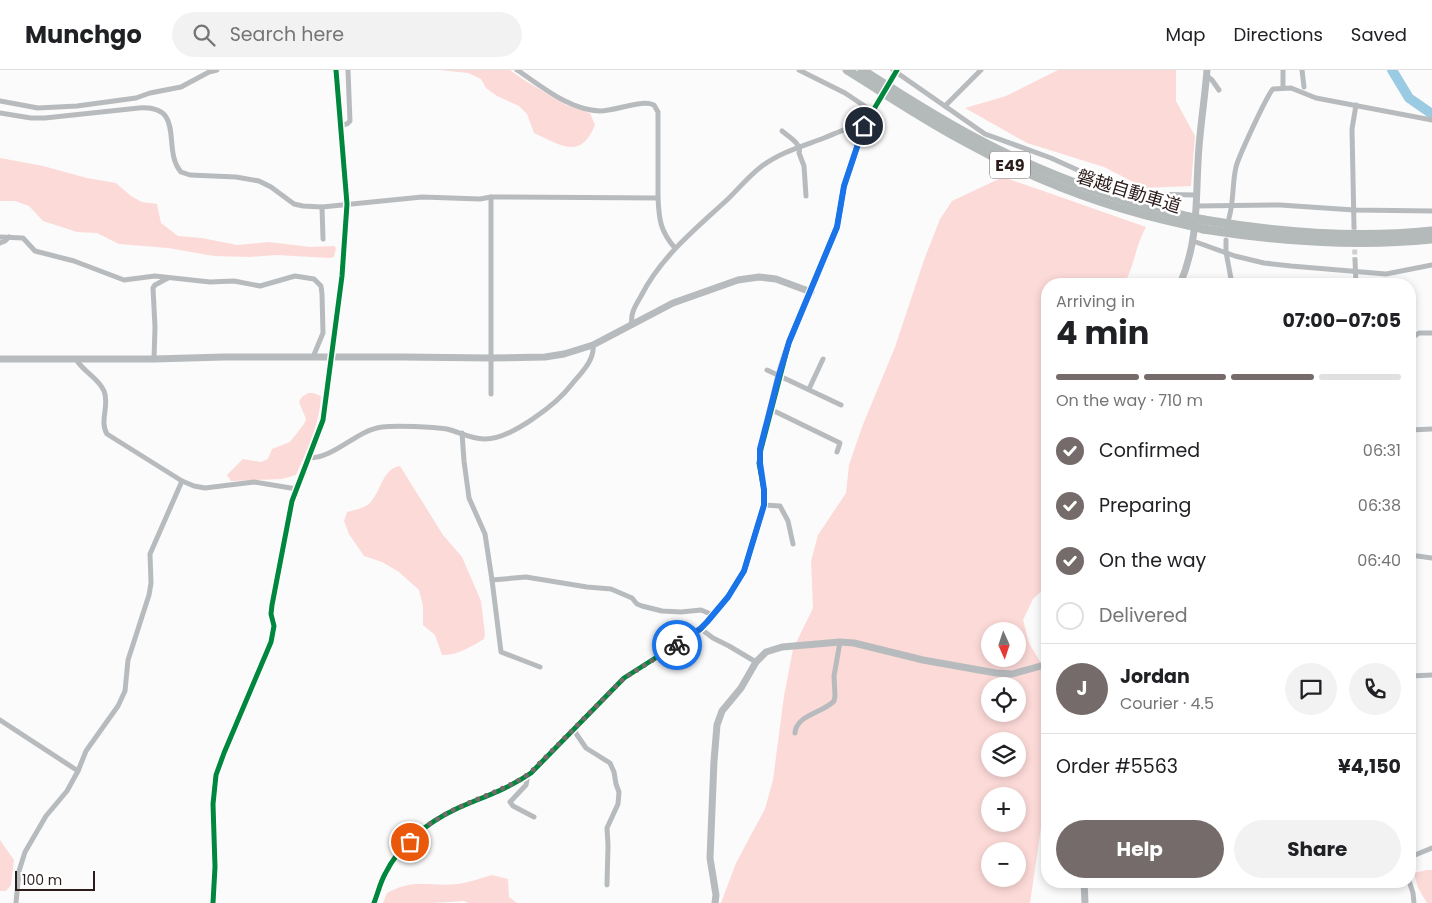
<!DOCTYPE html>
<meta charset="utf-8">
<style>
:root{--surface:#fff;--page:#f2f2f2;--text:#202124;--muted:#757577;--line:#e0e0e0;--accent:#746b6a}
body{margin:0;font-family:Poppins,"Noto Sans JP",sans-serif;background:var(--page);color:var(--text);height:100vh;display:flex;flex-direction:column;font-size:19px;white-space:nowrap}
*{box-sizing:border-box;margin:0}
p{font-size:16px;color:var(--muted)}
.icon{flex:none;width:28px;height:28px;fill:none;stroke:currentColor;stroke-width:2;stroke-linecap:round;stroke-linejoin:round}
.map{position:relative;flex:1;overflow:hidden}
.panel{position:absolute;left:1041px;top:208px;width:375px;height:610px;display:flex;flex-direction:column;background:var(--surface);border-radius:20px;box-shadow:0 2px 8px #0003}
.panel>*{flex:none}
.needle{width:32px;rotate:177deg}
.tools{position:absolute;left:981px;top:552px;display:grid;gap:10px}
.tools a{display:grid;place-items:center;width:45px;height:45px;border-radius:50%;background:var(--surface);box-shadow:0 2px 8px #0003;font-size:25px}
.scale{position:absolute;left:15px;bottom:12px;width:80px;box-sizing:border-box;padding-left:5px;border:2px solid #2c1d1c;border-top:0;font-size:14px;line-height:18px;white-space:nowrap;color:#2c1d1c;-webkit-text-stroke:4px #fff;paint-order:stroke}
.pin{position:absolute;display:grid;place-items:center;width:42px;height:42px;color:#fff;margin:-21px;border:2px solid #fff;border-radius:50%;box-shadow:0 1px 5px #0007}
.courier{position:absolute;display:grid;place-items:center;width:50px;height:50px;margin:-25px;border:4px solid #1a73e8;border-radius:50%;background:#fff;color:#222;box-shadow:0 1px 6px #0007}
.head em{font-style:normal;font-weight:700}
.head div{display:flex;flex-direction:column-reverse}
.head{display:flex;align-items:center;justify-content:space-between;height:85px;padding:0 15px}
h1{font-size:32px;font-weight:700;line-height:38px}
.bar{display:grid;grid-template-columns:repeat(4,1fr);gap:8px 5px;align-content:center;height:60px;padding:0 15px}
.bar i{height:6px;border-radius:4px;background:var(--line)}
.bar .active{background:var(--accent)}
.bar p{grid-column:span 4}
.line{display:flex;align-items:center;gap:12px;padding:0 15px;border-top:1px solid var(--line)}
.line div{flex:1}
.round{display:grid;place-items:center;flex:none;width:52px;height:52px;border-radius:26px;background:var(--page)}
ol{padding:0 15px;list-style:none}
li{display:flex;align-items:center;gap:15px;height:55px}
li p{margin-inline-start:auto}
li .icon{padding:5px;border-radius:50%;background:var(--accent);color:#fff;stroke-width:4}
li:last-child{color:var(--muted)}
li i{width:28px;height:28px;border:2px solid var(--line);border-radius:50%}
.button{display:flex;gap:10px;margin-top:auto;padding:10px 15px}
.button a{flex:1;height:58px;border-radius:30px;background:var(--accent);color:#fff;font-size:20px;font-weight:700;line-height:58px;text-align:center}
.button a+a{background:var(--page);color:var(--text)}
header{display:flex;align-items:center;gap:30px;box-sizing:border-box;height:70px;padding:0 25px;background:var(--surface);border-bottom:1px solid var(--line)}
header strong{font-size:24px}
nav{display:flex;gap:28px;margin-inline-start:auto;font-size:18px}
.search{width:350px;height:45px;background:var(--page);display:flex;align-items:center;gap:12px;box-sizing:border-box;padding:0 18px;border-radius:28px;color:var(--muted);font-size:19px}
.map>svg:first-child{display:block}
.green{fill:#fcdad8;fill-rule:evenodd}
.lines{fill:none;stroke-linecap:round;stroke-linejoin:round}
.river{stroke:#9acbe2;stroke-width:10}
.street-tunnel{stroke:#d2cfce;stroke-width:5;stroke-dasharray:5 2.5;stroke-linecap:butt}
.street{stroke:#b8bbbe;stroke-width:5}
.secondary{stroke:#b7bbbd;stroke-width:7}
.highway{stroke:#b4b9ba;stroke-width:9}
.highway-bridge{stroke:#b4b9ba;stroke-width:9}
.cycleway-casing{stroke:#fff;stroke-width:8}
.cycleway{stroke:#00873e;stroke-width:5}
.done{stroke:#746b6a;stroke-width:5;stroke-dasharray:0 9}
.route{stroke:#1a73e8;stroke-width:6}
.labels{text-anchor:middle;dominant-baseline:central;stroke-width:5;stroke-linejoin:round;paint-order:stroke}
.shield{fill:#fff;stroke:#6b6160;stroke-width:1}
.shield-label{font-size:16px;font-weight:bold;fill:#2c1d1c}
.street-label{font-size:18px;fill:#2c1d1c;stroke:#fff}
</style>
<header>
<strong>Munchgo</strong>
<div class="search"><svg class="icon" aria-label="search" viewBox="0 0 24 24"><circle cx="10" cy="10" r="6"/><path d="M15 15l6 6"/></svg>Search here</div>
<nav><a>Map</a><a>Directions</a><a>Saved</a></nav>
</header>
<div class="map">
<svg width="1432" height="833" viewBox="0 0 1432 833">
<rect width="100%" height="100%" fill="#fbfbfb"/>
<!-- green -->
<g class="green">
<path d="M440,0h70l14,10 42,25 24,8 5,12c-15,36 -34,20 -61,8l-7,-19 -8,-8 -22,-10 -11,-8 -5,-9 -13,-6z"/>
<polygon points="1058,0 1176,0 1176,31 1195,66 1191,116 1145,118 1104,97 1027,73 965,38 1006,26"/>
<polygon points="0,88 43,96 87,108 116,113 131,126 142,132 157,134 161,153 178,166 202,168 237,175 269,172 310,177 334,176 336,178 334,187 330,188 276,185 250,187 214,186 168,178 119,174 97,163 77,162 43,151 29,136 15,131 0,131"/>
<path d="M1003,107l143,50c-11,19 -11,38 -22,57h-76l-1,302 -14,13 -10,21 6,23 19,32 -1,112 -17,116h-309l15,-40 29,-54 8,-29 11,-84 9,-47 20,-41 -2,-47 7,-26 28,-42 3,-28 13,-38 33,-80 29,-87 16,-41 12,-18zM990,561h28v28h-28zM990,616h28v28h-28zM990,671h28v28h-28zM990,726h28v28h-28zM990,781h28v28h-28z"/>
<path d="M308,323h5l8,3c-1,27 -14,54 -25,79l-14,4 -51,2 -4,-6 16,-16 18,3 7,-3 4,-10 18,-7 14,-18 2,-5 -7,-17 3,-5z"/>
<path d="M400,396l43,69 19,22 19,44 4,33 -1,5c-14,8 -25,16 -42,16l-7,-20 -12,-10v-19l-4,-16 -20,-18 -17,-10 -18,-6 -15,-22 -5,-13 3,-9c7,-2 18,-4 23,-9 11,-12 13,-35 30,-37z"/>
<polygon points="0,770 14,790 11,815 6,821 0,821"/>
<polygon points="1427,800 1432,800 1432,833 1427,833 1418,818 1414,803"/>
<path d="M492,805l16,4 1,18 8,6h-48l-5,-2 -31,2h-50l4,-10c27,-15 42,-6 70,-9 11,-1 24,-6 35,-9z"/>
</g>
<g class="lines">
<!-- river -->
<polyline class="river" points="1392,0 1409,28 1432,44"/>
<!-- street-tunnel -->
<polyline class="street-tunnel" points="1354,157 1355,190"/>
<!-- street -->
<g class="street">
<path d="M517,0c26,17 52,40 83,41 16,0 41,-12 54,-6l4,7v86"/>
<polyline points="799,0 845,23 872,41"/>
<polyline points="893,0 985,64 1051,88 1122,120 1139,124 1197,125"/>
<polyline points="1302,0 1304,17"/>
<polyline points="1207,6 1212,10 1219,20"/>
<polyline points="1283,18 1283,0"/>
<polyline points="0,31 38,38 77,36 136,28 150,23 181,17 209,2 217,0"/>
<polyline points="945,36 981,0"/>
<path d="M0,43l31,5h14l94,-10c48,-3 22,41 42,64l9,3 46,2 23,4 12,6 23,17 9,2 19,1 100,-10 58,2 11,-2 167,1c1,21 2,33 17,50"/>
<polyline points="340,55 347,54 350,51 348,0"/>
<path d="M782,61c7,6 20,13 17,22l5,13 2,30"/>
<polyline points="491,127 491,324"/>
<polyline points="1197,136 1280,135 1354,140 1432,141"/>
<polyline points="322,137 323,169"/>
<path d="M1229,148c5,-17 3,-34 7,-51 2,-9 31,-72 37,-78l18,-1 25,10 116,22"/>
<polyline points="1354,157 1352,59 1356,35"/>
<polyline points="0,167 23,168 35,181 74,191 124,210 155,206 210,212 234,211 260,216 295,206 314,209 321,216 322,224 323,263 313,287"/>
<polyline points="1226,170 1226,182 1232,214"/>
<polyline points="1193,171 1235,186 1264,193 1291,196 1386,204 1432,195"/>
<polyline points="0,173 5,171 9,167"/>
<polyline points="1355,190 1356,214"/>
<path d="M632,254c-2,-11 4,-19 9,-28 21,-41 56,-68 88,-98 11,-11 21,-23 33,-32 19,-14 41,-20 62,-28 13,-5 25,-12 40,-12"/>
<polyline points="1410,269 1419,263 1432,263"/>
<path d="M76,289c7,13 22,18 28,32 6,14 -5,30 3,43l75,47 12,5 11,2 49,-6 43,7"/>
<polyline points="154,289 155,257 153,218 155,215 168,208"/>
<polyline points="767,300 841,335"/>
<polyline points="809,319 823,289"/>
<polyline points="770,339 840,373 837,382"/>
<polyline points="1410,360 1432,359"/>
<polyline points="462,363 464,391 469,428 485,464 492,510 526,507 587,517 611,519 632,528 637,534 642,536 662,541 681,542 701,540 713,545"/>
<path d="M309,388c26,0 48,-28 73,-31 14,-2 51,0 65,2 12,3 24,10 37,10 26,1 73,-35 88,-55 9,-11 23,-24 21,-39"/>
<polyline points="764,435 780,436 788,451 793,474"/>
<polyline points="1410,485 1432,488"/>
<polyline points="492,510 501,582 540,597"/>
<polyline points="701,559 713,568 729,576 756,592"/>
<polyline points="1410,606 1432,605"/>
<polyline points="0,650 78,701"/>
<polyline points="573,659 586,678 610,693 614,702 616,714 619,722 618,734 607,758 608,775 607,815"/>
<path d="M795,663c1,-18 28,-20 39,-32l1,-5 -1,-20 6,-34"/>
<polyline points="528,705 526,715 510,732 513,736 534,747"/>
<polyline points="1410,787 1432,778"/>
<polyline points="1409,811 1413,823 1414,833"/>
<polyline points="16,833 19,801 25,782 46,746 67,721 78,701 86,681 118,636 125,621 128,590 149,525 151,513 150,484 182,411"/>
</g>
<!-- secondary -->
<g class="secondary">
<polyline points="892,8 897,0"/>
<path d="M1180,214c20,-46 15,-89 19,-137 2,-26 6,-51 8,-77"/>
<polyline points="0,289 154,289 224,287 403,287 491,288 545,287 564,284 593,275 673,233 738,210 759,207 776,209 811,222"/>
<polyline points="1084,811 1085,833"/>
<polyline points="213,833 215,797 213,734 216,705 224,683 271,572 274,556 271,544 272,535 292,431 323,350 342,206 347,134 336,0"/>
<path d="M374,833c4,-10 6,-20 11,-29 15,-30 43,-52 73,-66 25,-11 50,-19 73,-35l93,-95 77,-49 27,-32 16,-26 20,-66v-15l-5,-27 2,-14 18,-74 10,-33 48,-115 7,-41 20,-60 15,-25"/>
<polyline points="715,833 716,825 710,788 714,691 717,655 722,641 741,618 756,592 766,582 782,577 840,572 854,573 923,590 996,603 1012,604 1048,594"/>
</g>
<!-- highway -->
<g class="highway">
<path d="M847,0c39,24 77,50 117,71 70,39 146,68 224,84"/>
<path d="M862,0c40,25 79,51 121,72 65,34 134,59 206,75"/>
<path d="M1204,150c75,13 152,19 228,11"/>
<path d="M1203,159c76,12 152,18 229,10"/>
</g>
<!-- highway-bridge -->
<g class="highway-bridge">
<polyline points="1189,147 1204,150"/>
<polyline points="1188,155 1203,159"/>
</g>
<!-- cycleway casing -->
<g class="cycleway-casing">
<g id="cycleway">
<polyline points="213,833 215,797 213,734 216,705 224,683 271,572 274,556 271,544 272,535 292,431 323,350 342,206 347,134 336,0"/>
<path d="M374,833c4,-10 6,-20 11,-29 15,-30 43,-52 73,-66 25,-11 50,-19 73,-35l93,-95 77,-49 27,-32 16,-26 20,-66v-15l-5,-27 2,-14 28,-107 48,-115 7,-41 20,-60 33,-56"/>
</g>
</g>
<!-- cycleway -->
<use href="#cycleway" class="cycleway"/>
</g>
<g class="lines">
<!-- done -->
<path class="done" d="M410,772c7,-7 14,-15 23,-20 30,-21 67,-28 97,-49l94,-95 53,-33"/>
<!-- route -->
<polyline class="route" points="677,575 700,559 707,552 728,527 744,501 764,435 764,420 760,393 760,379 779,305 789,272 837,157 844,116 864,56"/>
</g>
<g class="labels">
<!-- shield labels -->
<rect class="shield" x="990" y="81.5" width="40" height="27" rx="4"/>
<g class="shield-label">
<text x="1010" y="95">E49</text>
</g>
<!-- street labels -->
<g class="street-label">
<text transform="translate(1129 121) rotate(17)">磐越自動車道</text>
</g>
</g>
</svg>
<div class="tools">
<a><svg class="needle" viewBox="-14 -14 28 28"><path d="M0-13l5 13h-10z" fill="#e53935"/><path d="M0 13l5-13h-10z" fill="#757577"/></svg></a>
<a><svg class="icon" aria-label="locate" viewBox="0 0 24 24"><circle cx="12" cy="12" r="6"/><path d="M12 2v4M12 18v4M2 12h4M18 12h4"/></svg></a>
<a><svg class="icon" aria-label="layers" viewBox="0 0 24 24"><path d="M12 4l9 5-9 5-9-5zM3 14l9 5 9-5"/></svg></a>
<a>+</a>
<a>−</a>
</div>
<div class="scale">100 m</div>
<div class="pin" style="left:410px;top:772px;background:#ea580c"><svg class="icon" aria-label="bag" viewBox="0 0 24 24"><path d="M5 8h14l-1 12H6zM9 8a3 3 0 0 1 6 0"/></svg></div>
<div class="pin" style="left:864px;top:56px;background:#1f2937"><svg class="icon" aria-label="home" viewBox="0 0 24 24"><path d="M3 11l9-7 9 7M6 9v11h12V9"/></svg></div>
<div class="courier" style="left:677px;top:575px"><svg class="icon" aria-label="bike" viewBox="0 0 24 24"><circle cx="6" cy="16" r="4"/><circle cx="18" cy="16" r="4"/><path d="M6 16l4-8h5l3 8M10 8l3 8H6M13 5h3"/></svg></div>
<section class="panel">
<div class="head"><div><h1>4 min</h1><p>Arriving in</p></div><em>07:00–07:05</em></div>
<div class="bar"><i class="active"></i><i class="active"></i><i class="active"></i><i></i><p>On the way · 710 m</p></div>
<ol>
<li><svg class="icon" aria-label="check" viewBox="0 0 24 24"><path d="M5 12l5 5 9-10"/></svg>Confirmed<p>06:31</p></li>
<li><svg class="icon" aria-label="check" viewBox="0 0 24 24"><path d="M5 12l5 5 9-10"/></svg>Preparing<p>06:38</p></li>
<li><svg class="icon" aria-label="check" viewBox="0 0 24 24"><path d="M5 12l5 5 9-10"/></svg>On the way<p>06:40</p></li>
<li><i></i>Delivered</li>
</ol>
<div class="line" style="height:90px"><b class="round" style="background:var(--accent);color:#fff">J</b><div><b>Jordan</b><p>Courier · 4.5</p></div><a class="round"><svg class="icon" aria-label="chat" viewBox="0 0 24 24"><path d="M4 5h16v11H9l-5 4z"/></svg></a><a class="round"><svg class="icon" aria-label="phone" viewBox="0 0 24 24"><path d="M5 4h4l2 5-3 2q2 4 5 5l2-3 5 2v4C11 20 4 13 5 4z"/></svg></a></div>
<div class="line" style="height:65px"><div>Order #5563</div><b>¥4,150</b></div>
<div class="button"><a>Help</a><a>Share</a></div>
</section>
</div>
